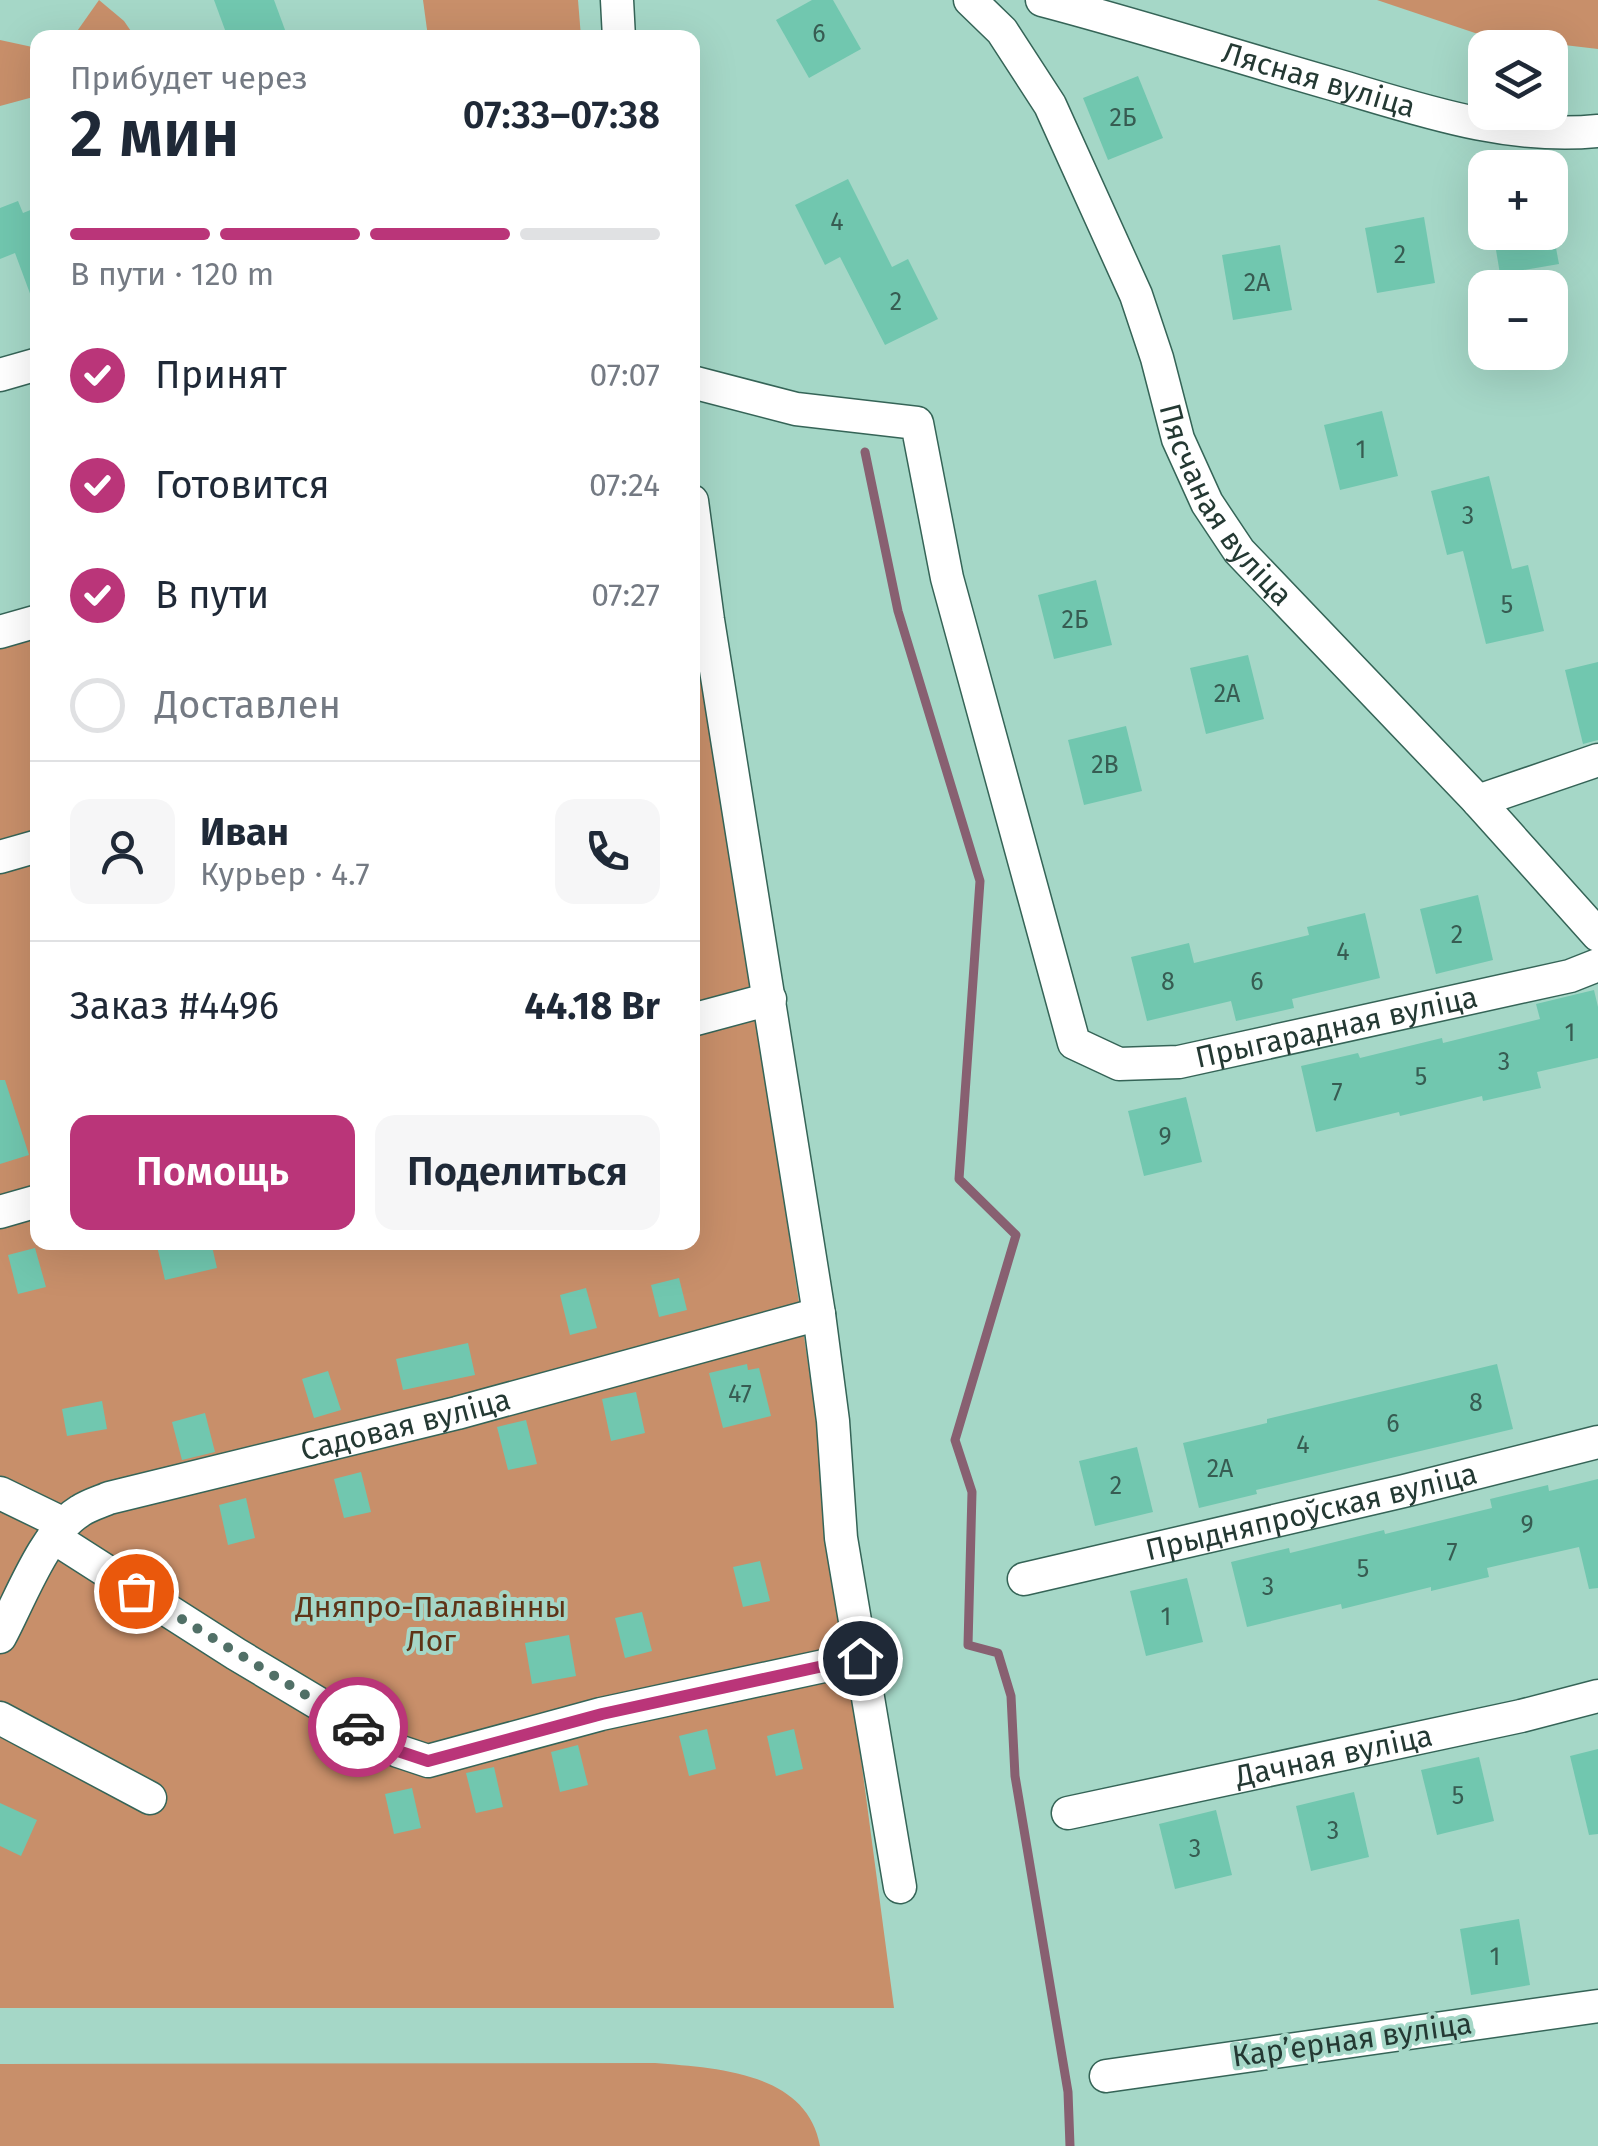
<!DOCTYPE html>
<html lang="ru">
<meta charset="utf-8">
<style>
:root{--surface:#fff;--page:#f6f6f7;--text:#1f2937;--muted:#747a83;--line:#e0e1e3;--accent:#ba3579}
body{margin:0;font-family:"Fira Sans",sans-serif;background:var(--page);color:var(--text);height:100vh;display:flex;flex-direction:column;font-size:38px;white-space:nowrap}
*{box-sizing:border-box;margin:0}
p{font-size:32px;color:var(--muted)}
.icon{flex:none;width:55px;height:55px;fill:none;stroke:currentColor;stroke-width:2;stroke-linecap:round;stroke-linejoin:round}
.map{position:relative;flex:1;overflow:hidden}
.side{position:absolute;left:30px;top:30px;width:670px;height:1220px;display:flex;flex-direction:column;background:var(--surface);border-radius:20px;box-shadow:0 10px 40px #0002}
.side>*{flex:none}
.buttons{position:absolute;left:1468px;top:30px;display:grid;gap:20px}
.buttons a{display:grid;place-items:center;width:100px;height:100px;border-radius:20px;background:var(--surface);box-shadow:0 10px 40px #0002;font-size:50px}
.pin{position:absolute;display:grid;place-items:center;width:85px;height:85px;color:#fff;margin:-42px;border:5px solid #fff;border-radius:50%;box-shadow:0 2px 10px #0007}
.courier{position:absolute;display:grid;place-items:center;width:100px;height:100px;margin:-50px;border:8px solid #ba3579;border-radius:50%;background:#fff;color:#222;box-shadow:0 2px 12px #0007}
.summary em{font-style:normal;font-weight:600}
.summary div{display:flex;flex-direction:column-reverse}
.summary{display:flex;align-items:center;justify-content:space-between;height:170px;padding:0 40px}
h1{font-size:65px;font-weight:600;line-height:75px}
.bar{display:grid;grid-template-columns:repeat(4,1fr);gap:15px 10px;align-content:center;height:120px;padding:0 40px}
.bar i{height:12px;border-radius:8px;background:var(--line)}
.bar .active{background:var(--accent)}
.bar p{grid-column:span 4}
.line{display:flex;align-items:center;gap:25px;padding:0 40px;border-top:2px solid var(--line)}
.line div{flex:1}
.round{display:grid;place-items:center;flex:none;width:105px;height:105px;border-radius:20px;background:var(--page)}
ol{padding:0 40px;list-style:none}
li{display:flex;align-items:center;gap:30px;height:110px}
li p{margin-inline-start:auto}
li .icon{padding:10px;border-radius:50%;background:var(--accent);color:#fff;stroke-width:4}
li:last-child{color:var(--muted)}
li i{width:55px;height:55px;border:5px solid var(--line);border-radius:50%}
.action{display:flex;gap:20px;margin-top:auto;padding:20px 40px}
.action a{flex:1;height:115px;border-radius:20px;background:var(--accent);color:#fff;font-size:40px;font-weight:600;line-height:115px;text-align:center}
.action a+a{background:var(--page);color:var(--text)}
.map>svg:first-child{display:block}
.green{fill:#c88f6a}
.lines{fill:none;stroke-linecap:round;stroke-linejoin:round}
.stream{stroke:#886071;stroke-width:9}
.building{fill:#71c7af}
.minor-casing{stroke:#356457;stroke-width:35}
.minor{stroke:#fff;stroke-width:32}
.done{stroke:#517067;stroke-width:10;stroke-dasharray:0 18}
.route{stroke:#ba3579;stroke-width:12}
.labels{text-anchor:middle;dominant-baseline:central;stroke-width:8;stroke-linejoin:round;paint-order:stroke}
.number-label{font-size:25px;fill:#375c52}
.street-label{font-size:30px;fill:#243933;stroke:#a5d7c7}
.park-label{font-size:30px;fill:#5e3417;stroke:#a5d7c7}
</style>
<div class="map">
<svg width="1598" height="2146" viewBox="0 0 1598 2146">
<rect width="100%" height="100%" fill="#a5d7c7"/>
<!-- green -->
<g class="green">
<polygon points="99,0 124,21 135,37 73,37"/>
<polygon points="423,0 578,0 581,37 428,37"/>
<polygon points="1377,0 1598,0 1598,49 1481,35"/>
<polygon points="0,40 37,48 37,96 0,106"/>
<polygon points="693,586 813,1397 894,2008 0,2008 0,640 37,627 38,1242 692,1242"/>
<path d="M655,2063c61,5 152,9 165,83h-820v-82z"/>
</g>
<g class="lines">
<!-- stream -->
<polyline class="stream" points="865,452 898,611 980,881 959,1179 1016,1235 955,1440 972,1492 968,1645 998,1653 1011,1696 1015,1776 1068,2092 1070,2146"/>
</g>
<!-- building -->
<g class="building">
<polygon points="214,0 274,0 288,38 228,38"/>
<polygon points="812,0 833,0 861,49 809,78 776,20"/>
<polygon points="1138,76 1163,138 1108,160 1083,98"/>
<polygon points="848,179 892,267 908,259 938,319 885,345 840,257 825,265 795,205"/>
<polygon points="18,201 23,213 38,207 35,307 15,253 0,259 0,208"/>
<polygon points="1424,217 1435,283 1377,293 1365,228"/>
<polygon points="1493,232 1553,232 1559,264 1500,274"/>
<polygon points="1280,245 1292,310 1233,320 1222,255"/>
<polygon points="1382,411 1398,476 1340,490 1324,425"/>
<polygon points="1489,476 1512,569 1528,565 1544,631 1486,644 1463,551 1447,555 1431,491"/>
<polygon points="1096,580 1112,645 1054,659 1038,595"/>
<polygon points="1248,655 1264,719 1206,734 1190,668"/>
<polygon points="1598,662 1598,740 1583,744 1565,670"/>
<polygon points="1126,726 1142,791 1084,805 1068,740"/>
<polygon points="1478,895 1493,960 1436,974 1420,909"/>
<polygon points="1365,913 1380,978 1292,999 1294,1008 1236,1021 1231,1001 1147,1021 1131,957 1189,943 1194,963 1309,935 1307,927"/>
<polygon points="1594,990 1598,1007 1598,1058 1537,1072 1541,1088 1483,1101 1482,1096 1400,1116 1399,1112 1316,1132 1301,1066 1358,1053 1360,1058 1442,1038 1443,1043 1540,1019 1536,1004"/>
<polygon points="0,1080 5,1080 29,1155 0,1164"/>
<polygon points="1186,1097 1202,1162 1144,1176 1128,1111"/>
<polygon points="156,1242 211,1242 217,1268 165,1280"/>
<polygon points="35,1248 46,1287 18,1294 8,1255"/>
<polygon points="679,1278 687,1310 659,1317 651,1285"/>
<polygon points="586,1288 597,1328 570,1335 560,1295"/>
<polygon points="468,1343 475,1375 403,1390 396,1359"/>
<polygon points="747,1364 748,1370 759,1368 771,1416 723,1428 709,1373"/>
<polygon points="1497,1364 1513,1429 1256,1490 1257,1494 1199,1508 1183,1443 1267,1423 1267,1419"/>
<polygon points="328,1371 341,1410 314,1418 302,1379"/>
<polygon points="636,1392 645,1433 611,1441 602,1399"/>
<polygon points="102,1401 107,1429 67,1436 62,1409"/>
<polygon points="205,1413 215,1452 182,1460 172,1422"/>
<polygon points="526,1420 537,1464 508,1470 497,1427"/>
<polygon points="1137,1447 1153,1512 1095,1526 1079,1461"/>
<polygon points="361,1472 371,1512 344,1518 334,1479"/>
<polygon points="1598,1479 1598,1588 1589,1589 1579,1547 1487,1568 1489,1577 1431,1591 1431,1587 1342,1609 1341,1604 1247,1627 1231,1562 1289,1548 1290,1553 1384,1530 1385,1534 1492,1508 1490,1499 1548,1485 1549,1491"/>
<polygon points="246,1498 255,1538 228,1545 219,1505"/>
<polygon points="760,1561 770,1601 743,1607 733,1567"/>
<polygon points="1187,1578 1203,1642 1146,1656 1130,1591"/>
<polygon points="642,1612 652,1651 625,1658 615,1618"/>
<polygon points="569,1635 576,1676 532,1684 525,1643"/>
<polygon points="707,1729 716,1769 689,1776 679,1736"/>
<polygon points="794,1729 803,1769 776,1776 767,1736"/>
<polygon points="578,1745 588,1785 560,1792 551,1752"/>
<polygon points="1598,1749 1598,1834 1589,1835 1570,1756"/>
<polygon points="1479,1757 1494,1821 1437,1835 1421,1770"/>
<polygon points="494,1767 503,1807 476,1813 466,1773"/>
<polygon points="412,1788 421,1828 394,1834 385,1794"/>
<polygon points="1354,1792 1369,1857 1311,1871 1296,1806"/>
<polygon points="0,1803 37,1820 21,1856 0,1846"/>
<polygon points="1216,1810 1232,1875 1175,1889 1159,1824"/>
<polygon points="1519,1919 1530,1985 1471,1995 1460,1929"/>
</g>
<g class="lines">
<!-- minor casing -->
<g class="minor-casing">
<g id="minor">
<polyline points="617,0 619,38"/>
<path id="s1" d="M970,0l32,31 48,74 86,190 21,63 21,81 29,64 32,48 239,250 120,134"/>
<path id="s2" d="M1042,0c99,26 196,57 294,85 85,25 171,55 262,46"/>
<polyline points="0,375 38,364"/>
<path id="s3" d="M692,382l104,27 121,14 30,155 127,465 45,21 60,-2 391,-86 28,-11"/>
<polyline points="692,501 708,620 819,1314 833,1421 841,1538 900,1887"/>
<polyline points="0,632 38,621"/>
<polyline points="1478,801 1598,760"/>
<polyline points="0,857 38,846"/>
<polyline points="692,1020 770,999"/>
<polyline points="0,1212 38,1201"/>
<polyline points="0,1493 64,1524"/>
<polyline points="53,1537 236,1654 398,1751 428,1761 601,1714 861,1658"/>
<path id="s4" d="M1024,1579l380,-88 194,-49"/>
<path id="s5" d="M0,1637c20,-37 44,-104 80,-126 9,-6 20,-9 29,-13l348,-85 362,-99"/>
<polyline points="0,1718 150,1798"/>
<path id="s6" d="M1068,1813l453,-97 77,-20"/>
<polyline points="1106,2076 1598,2006"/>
</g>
</g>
<!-- minor -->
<use href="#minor" class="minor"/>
</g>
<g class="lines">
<!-- done -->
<polyline class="done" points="136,1591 358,1727"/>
<!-- route -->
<polyline class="route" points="358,1727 398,1751 428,1761 602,1714 860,1658"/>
</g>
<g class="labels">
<!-- number labels -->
<g class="number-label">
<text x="819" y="34">6</text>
<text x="1123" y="118">2Б</text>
<text x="837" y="222">4</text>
<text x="1400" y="255">2</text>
<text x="1257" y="283">2А</text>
<text x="896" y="302">2</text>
<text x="1361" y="450">1</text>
<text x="1468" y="516">3</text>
<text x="1507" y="605">5</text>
<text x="1075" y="620">2Б</text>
<text x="1227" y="694">2А</text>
<text x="1105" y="765">2В</text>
<text x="1457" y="935">2</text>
<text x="1343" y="952">4</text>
<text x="1168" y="982">8</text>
<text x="1257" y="982">6</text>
<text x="1570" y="1033">1</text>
<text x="1504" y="1062">3</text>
<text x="1421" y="1077">5</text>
<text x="1337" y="1092">7</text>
<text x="1165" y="1137">9</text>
<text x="740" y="1394">47</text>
<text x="1476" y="1403">8</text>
<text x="1393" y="1424">6</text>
<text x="1303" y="1445">4</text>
<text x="1220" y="1469">2А</text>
<text x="1116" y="1486">2</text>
<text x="1527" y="1525">9</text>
<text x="1452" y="1552">7</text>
<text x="1363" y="1569">5</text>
<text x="1268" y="1587">3</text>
<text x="1166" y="1617">1</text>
<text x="1458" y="1796">5</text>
<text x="1333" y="1831">3</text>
<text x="1195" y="1849">3</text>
<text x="1495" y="1957">1</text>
</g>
<!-- street labels -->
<g class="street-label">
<text stroke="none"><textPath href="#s2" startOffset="288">Лясная вуліца</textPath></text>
<text stroke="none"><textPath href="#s1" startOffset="572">Пясчаная вуліца</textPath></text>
<text stroke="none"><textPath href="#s3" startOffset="1140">Прыгарадная вуліца</textPath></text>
<text stroke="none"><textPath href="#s5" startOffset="488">Садовая вуліца</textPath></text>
<text stroke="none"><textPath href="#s4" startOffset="295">Прыдняпроўская вуліца</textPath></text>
<text stroke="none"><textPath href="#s6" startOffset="272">Дачная вуліца</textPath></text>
<text transform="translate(1352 2040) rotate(-8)">Карʼерная вуліца</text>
</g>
<!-- park labels -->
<g class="park-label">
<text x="431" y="1607">Дняпро-Палавінны<tspan x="431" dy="34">Лог</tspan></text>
</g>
</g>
</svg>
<div class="buttons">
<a><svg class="icon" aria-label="layers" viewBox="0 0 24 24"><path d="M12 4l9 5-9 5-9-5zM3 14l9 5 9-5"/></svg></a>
<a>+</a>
<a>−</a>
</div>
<div class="pin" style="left:136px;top:1591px;background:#ea580c"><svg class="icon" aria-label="bag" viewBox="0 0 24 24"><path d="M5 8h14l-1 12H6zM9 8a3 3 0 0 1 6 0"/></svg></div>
<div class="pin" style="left:860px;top:1658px;background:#1f2937"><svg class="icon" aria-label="home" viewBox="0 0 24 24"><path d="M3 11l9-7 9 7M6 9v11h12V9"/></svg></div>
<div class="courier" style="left:358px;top:1727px"><svg class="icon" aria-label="car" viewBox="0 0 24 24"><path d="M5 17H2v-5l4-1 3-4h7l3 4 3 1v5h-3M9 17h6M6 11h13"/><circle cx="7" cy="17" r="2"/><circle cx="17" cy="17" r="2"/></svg></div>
<section class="side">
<div class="summary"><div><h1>2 мин</h1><p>Прибудет через</p></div><em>07:33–07:38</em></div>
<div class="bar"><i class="active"></i><i class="active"></i><i class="active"></i><i></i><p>В пути · 120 m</p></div>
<ol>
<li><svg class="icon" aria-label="check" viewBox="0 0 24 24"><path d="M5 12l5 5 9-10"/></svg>Принят<p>07:07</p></li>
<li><svg class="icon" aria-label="check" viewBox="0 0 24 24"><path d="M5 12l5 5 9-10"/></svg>Готовится<p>07:24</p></li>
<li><svg class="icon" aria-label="check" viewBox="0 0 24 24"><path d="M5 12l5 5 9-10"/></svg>В пути<p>07:27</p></li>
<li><i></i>Доставлен</li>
</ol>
<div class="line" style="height:180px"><a class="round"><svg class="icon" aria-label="person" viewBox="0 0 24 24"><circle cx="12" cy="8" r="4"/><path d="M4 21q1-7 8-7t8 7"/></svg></a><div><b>Иван</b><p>Курьер · 4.7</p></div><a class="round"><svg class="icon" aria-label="phone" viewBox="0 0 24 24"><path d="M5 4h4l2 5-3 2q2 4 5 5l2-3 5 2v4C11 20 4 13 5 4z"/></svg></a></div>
<div class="line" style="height:130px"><div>Заказ #4496</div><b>44.18 Br</b></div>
<div class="action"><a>Помощь</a><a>Поделиться</a></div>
</section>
</div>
